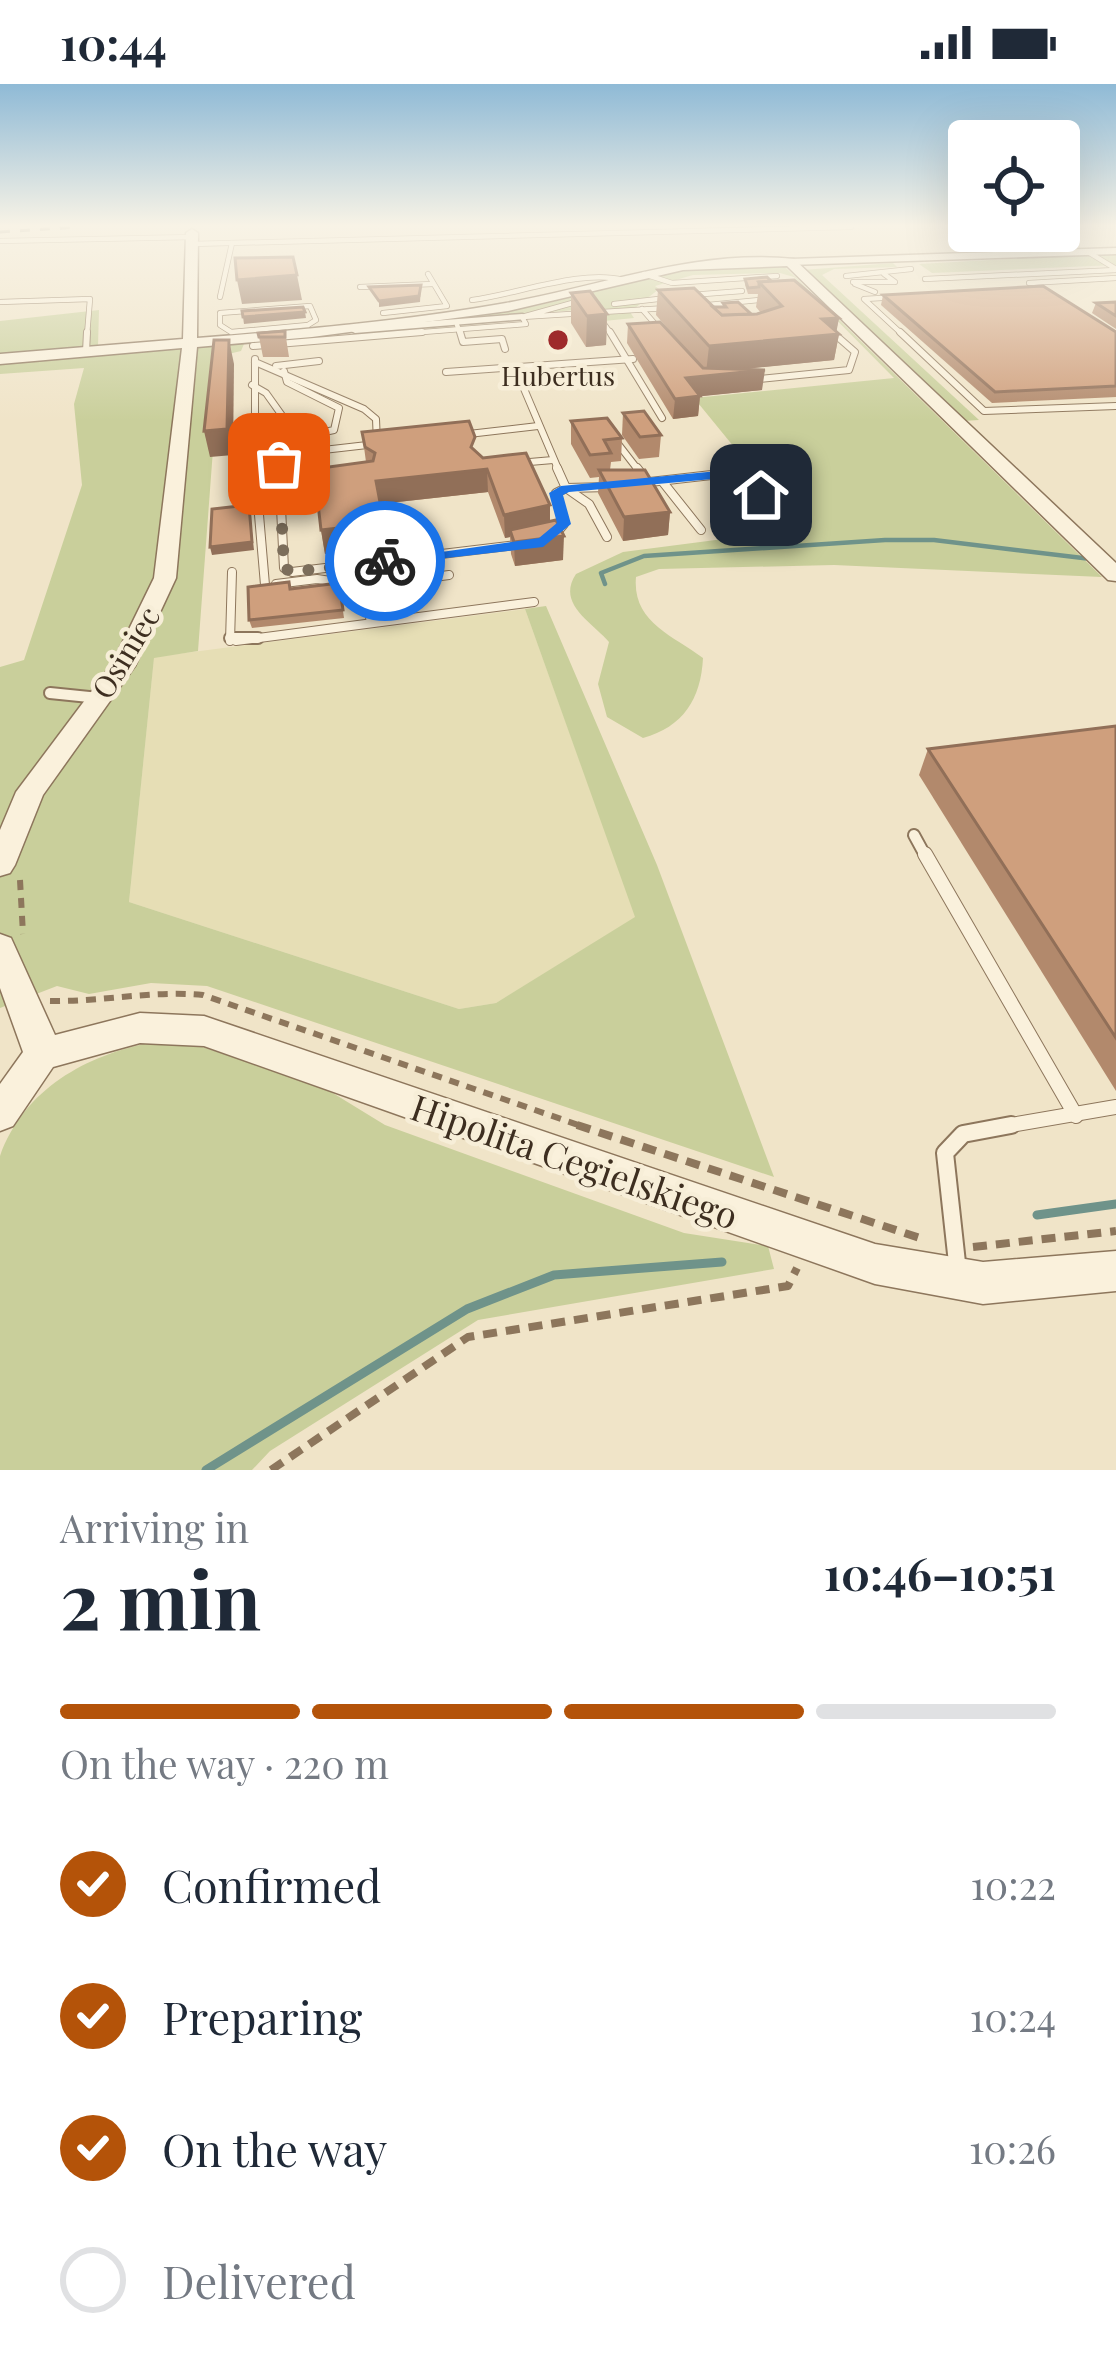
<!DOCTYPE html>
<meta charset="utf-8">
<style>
:root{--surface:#fff;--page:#f6f6f7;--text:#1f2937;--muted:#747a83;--line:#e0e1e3;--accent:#b45309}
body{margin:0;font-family:"Playfair Display",serif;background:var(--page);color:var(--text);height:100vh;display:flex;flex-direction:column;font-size:45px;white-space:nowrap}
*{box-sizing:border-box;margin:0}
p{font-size:39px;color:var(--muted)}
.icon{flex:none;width:66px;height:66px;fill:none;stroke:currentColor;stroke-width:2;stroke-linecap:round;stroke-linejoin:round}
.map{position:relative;height:1386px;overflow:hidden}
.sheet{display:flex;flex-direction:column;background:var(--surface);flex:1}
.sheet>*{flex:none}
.controls{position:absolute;left:948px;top:36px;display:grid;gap:24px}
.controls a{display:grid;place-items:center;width:132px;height:132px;border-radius:12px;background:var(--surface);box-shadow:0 12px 48px #0002;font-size:60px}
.pin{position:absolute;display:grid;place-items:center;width:102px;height:102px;color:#fff;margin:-51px;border-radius:24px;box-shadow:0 6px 18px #0006}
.courier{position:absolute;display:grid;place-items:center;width:120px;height:120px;margin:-60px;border:9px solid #1a73e8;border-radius:50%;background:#fff;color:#222;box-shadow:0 3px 15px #0007}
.headline em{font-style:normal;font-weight:700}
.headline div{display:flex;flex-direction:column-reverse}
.headline{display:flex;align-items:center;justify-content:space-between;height:204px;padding:0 60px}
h1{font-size:78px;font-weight:700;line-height:90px}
.bar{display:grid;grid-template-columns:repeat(4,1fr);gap:18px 12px;align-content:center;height:144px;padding:0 60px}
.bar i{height:15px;border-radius:9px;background:var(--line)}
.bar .active{background:var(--accent)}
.bar p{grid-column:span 4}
ol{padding:0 60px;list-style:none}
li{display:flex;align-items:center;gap:36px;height:132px}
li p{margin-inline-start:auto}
li .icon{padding:12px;border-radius:50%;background:var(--accent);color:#fff;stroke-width:4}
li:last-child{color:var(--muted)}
li i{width:66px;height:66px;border:6px solid var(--line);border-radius:50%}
.status{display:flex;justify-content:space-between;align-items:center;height:84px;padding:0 60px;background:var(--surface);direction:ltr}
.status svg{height:33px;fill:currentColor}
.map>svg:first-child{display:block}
.farmland{fill:#e6deb5}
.green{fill:#c9cf9b}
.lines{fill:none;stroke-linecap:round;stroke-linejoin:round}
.stream-far1{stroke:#6f938a;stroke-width:4.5}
.stream{stroke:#6f938a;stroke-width:9}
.service-far5-casing{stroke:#8d765c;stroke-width:6}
.service-far4-casing{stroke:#8d765c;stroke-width:8}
.service-far3-casing{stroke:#8d765c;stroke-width:10}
.service-far2-casing{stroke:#8d765c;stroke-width:14}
.service-far1-casing{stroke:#8d765c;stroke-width:16}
.service-casing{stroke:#8d765c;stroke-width:20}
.minor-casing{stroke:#8d765c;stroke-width:3}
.tertiary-casing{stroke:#8d765c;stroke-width:3}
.path-far1{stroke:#8d765c;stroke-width:6;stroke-dasharray:10 8;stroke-linecap:butt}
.path{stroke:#8d765c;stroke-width:8;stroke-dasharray:14 9;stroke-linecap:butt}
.service-far5{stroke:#faf1dc;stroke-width:4.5}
.service-far4{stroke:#faf1dc;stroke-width:6}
.service-far3{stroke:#faf1dc;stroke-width:8}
.service-far2{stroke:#faf1dc;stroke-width:10}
.service-far1{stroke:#faf1dc;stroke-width:14}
.service{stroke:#faf1dc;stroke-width:16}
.minor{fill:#faf1dc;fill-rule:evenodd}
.tertiary{fill:#faf1dc;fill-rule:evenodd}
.rail{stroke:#3d2e20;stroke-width:3;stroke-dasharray:10 10;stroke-linecap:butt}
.wall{fill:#b2896c}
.shaded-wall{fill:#916f58}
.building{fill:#cf9f7d;stroke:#916f58;stroke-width:3}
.route{fill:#1a73e8}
.done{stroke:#7c6e5b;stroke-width:12;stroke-dasharray:0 21.6}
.poi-dot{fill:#9e2a2b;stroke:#f7eed8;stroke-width:4.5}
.labels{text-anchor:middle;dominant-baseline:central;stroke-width:9;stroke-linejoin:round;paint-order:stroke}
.far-poi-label{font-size:27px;fill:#3d2e20;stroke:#f7eed8}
.street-label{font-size:30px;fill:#3d2e20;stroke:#f7eed8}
.near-street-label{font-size:36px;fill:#3d2e20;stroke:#f7eed8}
</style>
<div class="status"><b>10:44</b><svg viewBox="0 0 49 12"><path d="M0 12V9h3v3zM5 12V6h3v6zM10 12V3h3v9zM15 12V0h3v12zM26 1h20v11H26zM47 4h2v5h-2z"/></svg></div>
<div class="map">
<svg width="1116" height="1386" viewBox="0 0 1116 1386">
<rect width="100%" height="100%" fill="#f0e4c8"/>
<!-- farmland -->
<polygon class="farmland" points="525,525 636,833 496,919 459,925 129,818 154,573"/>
<!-- green -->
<g class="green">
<polygon points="1116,169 1116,181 932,189 919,180"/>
<polygon points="893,179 897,183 834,185 822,191 979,336 963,337 803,186"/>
<path d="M785,183l317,310 -268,-12 -175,4 -23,8c-4,45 36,58 67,81 -2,41 -20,69 -60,80l-36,-21 -9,-33 11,-42c-17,-20 -53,-38 -33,-68l47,-22 178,-23 -107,-131 200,-20 -100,-101 -14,-4 -87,2 -38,11 4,3 -29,23 4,6 -30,3 -16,-12 -175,14 123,-17 149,-37z"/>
<polygon points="99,226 98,262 0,272 0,237"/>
<polygon points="512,238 244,260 241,267 220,272 198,567 154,574 129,818 459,925 496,919 635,833 525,525 546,522 657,781 774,1093 207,902 151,899 89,910 57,902 0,924 0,583 24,576 82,401 74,320 84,284 0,290 0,278"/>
<path d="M153,958l40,2 130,43 62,38 299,108 84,13 6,23 -296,51 -208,131 -18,19h-252v-314c24,-67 86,-101 153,-114z"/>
</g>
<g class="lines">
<!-- stream-far1 -->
<polyline class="stream-far1" points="605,500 601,489 644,472 885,456 934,456 1091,475"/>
<!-- stream -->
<g class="stream">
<polyline points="1037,1131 1116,1120"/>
<polyline points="206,1386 467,1225 554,1191 722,1178"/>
</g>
<!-- service-far5 casing -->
<g class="service-far5-casing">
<g id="service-far5">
<polyline points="0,157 193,153"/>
<polyline points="192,160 851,143"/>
<polyline points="1088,168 1116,185"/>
<polyline points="644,190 672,199 777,192"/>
<polyline points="846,192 911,185"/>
<polyline points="925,195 1116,186"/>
<polyline points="853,198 895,198 884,190"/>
<polyline points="1029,199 1116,194"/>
<polyline points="855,200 875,208"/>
<polyline points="360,203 433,200"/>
<polyline points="691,211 742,207"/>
<polyline points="220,213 232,159"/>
<path d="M472,216c46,-6 110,-31 151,-20"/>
<polyline points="583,216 522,233 667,224"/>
<polyline points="0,218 90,215 87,251"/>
<polyline points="614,220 667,214"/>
<polygon points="310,222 316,236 308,241 231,248 220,241 220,229"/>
<polyline points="698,222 769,215"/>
<polyline points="642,225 663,249"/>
<polyline points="383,229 447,222 428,190"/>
<polyline points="599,233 612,251"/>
<polyline points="457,241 461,251"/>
<polyline points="829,246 835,251"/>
<polyline points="385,251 526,240 522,233"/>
<polyline points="903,251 864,215 1040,205"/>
</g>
</g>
<!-- service-far4 casing -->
<g class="service-far4-casing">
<g id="service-far4">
<polyline points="460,248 463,258 502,255 505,265"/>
<polyline points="610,248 662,334"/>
<polyline points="900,248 984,327 1116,322"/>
<polyline points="253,262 422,248"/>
<polyline points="86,268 87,248"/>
<polyline points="255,275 255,345"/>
<polyline points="255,278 364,325 376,335 377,359"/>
<polyline points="276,282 319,277"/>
<polyline points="516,286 559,387"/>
<polyline points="446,288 633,275"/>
<polyline points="749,296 849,286 855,268 832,248"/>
<polyline points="252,301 266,309 298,354"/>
<polyline points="460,351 538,342"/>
<polyline points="253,353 256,387"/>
<polyline points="615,356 639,387"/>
<polyline points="255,373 282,357 334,346 339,324 287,298 284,287"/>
<polyline points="518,379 553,376"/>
<polyline points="279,387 279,380 297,369 376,360"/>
</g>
</g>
<!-- service-far3 casing -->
<g class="service-far3-casing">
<g id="service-far3">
<polyline points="255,384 265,501"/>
<polyline points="279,384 284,484 292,488 525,460"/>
<polyline points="637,384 644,393"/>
<polyline points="662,397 701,446"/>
<polyline points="641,399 738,388 761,411"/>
<polyline points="282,404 327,399"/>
<polyline points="566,404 610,403"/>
<polyline points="569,406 589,420 607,453"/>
<polyline points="554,452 564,440 556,409 566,404 557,384"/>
<polyline points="276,500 317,495 365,502 371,539"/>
<polyline points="365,502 449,491"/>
<polyline points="230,557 232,488"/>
<polyline points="236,557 534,518"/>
</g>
</g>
<!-- service-far2 casing -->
<g class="service-far2-casing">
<g id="service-far2">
<polyline points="230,554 258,554"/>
<polyline points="50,609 99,614"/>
<polyline points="914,751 926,773"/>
</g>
</g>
<!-- service-far1 casing -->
<g class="service-far1-casing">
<g id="service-far1">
<polyline points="925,770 1076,1032"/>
<polyline points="994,1044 1116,1023"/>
</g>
</g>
<!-- service casing -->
<g class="service-casing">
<polyline id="service" points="958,1188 945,1069 963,1050 1011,1041"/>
</g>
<!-- minor casing -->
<g class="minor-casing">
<g id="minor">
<polygon points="1116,164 1116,170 790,181 785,178 790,175"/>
<polygon points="522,230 526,231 526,235 355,249 349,246 355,243"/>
</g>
</g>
<!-- tertiary casing -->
<g class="tertiary-casing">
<g id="tertiary">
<path d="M192,145l6,4 -1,105c103,-8 208,-17 309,-35 97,-17 189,-54 288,-44l322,304v18l-8,-1 -321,-314 -104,4 -175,41 -196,26 -115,10 -21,231 -41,88 -92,129 -28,70 -5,8 -10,3v-46l16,-38 96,-128 42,-86 28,-230 -182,16v-10l183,-15 3,-106z"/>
<polygon points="0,850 11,854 55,951 140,929 204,932 875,1160 983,1178 1116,1167 1116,1207 983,1220 875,1200 204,962 140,959 53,983 13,1042 0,1047 0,1000 23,968 0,904"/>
</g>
</g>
<!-- path-far1 -->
<g class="path-far1">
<polyline points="20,796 23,850"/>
<path d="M50,917c52,1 101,-11 153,-6l384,133"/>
</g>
<!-- path -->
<g class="path">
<polyline points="577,1041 926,1156"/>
<polyline points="973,1163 1116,1147"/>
<polyline points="271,1386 468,1253 788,1202 797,1184"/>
</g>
<!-- service-far5 -->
<use href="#service-far5" class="service-far5"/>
<!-- service-far4 -->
<use href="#service-far4" class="service-far4"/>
<!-- service-far3 -->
<use href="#service-far3" class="service-far3"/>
<!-- service-far2 -->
<use href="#service-far2" class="service-far2"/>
<!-- service-far1 -->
<use href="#service-far1" class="service-far1"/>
<!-- service -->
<use href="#service" class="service"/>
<!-- minor -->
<use href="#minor" class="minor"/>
<!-- tertiary -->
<use href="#tertiary" class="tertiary"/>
<!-- rail -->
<polyline class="rail" points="0,148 78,143"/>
</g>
<!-- wall -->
<g class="wall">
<polygon points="745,195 772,198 839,234 836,247 839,250 834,276 742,285 762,306 700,312 698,332 673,335 627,259 628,240 686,266 656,231 658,206 713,223 723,223 723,219 751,230 761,229 756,223 758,210 748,210 745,201"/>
<polygon points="571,209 607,230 606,261 586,263 571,239"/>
<polygon points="883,211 1116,248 1116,313 992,319 881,221"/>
<polygon points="1116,218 1116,245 1092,229 1096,219"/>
<polygon points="285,247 289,273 263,273 259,253"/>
<polygon points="623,329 661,351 659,373 639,375 622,351"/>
<polygon points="571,337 622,354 621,377 611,378 610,386 670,428 668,451 623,457 598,409 599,393 590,394 571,360"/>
<polygon points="362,348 476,367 550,438 563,476 515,482 511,470 510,453 505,454 488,408 380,420 387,463 325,470 321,446 366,378"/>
<polygon points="339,499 344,534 252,544 249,536 290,505"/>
<polygon points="1116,642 1116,1007 919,691 928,665"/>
</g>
<!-- shaded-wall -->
<g class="shaded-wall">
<polygon points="297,191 302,216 242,220 237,196"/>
<polygon points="421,201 420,218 379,223 379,217"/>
<polygon points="305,228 306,234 244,240 243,233"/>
<polygon points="607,230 606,261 586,263 587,232"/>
<polygon points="839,234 836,250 839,250 834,276 706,289 709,262 822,235"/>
<polygon points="229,256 234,280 233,371 210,373 204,347"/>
<polygon points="765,286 762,306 684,314 686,294"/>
<polygon points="700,312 698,332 673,335 675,315"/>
<polygon points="487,385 488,408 379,420 376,397"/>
<polygon points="249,421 254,466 212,471 210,463"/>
<polygon points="550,421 550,445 510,446 510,453 505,454 504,431"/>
<polygon points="670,428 668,451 623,457 624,433"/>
<polygon points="384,439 387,463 325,470 321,446"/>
<polygon points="564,452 563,476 515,482 514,458"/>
</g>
<!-- building -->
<g class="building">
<polygon points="293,173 297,191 237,196 235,174"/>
<polygon points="767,193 772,198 759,198 759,203 748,204 745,195"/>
<polygon points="794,196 839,234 822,235 839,250 709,262 658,206 694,204 722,231 757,230 782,222 759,198"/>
<polygon points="421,201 419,212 379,217 369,203"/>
<polygon points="1043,202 1116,248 1116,302 995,308 883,211"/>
<polygon points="590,207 607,230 587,232 571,209"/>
<polygon points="738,218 751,230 722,231 713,223 726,223 723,219"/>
<polygon points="1116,218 1116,232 1096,219"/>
<polygon points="303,223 305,228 243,233 242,227"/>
<polygon points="660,238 703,284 765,286 686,294 700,312 675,315 628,240"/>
<polygon points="285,247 285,253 259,253 258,249"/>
<polygon points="214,256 229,256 227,345 204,347"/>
<polygon points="644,327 661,351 640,353 623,329"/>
<polygon points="607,334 622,354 604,356 611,369 590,371 571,337"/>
<polygon points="469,337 475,353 471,363 483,374 526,369 550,421 504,431 487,385 376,397 384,439 321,446 314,385 373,377 375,369 365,363 362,348"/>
<polygon points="599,386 645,386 670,428 624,433"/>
<polygon points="249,421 252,458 210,463 212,425"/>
<polygon points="556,436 564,452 514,458 510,446"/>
<polygon points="289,498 290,505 339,499 343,526 249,536 248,503"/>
<polygon points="1116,642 1116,954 928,665"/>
</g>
<!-- sky -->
<linearGradient id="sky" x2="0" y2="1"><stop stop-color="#8fbad6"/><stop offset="0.42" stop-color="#f8f3e6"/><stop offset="1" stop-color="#f8f3e6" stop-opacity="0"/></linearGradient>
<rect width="1116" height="337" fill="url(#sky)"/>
<!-- route -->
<polygon class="route" points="739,385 766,414 756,414 735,393 569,408 563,411 571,440 543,463 385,481 378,477 539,454 557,439 549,409 561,402"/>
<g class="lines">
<!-- done -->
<polyline class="done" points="279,380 284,484 292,488 385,477"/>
</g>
<!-- markers -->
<circle class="poi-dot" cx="558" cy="256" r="12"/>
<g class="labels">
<!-- far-poi labels -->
<g class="far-poi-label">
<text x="558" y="291">Hubertus</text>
</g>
<!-- street labels -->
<g class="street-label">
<text transform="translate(125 568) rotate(-59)">Osiniec</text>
</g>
<!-- near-street labels -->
<g class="near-street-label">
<text transform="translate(575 1076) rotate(19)">Hipolita Cegielskiego</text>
</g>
</g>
</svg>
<div class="controls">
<a><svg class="icon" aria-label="locate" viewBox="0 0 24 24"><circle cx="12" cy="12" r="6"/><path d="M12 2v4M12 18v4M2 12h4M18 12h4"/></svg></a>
</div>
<div class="pin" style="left:279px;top:380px;background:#ea580c"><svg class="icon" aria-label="bag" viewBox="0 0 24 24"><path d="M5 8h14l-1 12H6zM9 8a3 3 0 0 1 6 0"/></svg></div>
<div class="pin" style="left:761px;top:411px;background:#1f2937"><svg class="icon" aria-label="home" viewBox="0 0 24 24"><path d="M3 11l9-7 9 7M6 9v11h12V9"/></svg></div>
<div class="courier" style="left:385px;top:477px"><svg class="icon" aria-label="bike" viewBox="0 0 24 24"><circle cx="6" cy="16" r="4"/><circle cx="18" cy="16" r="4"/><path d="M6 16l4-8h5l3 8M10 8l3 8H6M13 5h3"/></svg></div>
</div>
<section class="sheet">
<div class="headline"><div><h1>2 min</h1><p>Arriving in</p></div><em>10:46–10:51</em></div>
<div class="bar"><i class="active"></i><i class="active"></i><i class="active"></i><i></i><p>On the way · 220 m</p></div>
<ol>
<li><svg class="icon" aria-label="check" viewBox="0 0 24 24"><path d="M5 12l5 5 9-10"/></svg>Confirmed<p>10:22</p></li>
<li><svg class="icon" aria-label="check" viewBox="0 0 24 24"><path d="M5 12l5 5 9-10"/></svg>Preparing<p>10:24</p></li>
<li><svg class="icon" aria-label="check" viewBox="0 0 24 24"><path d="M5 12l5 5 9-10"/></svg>On the way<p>10:26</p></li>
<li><i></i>Delivered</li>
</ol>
</section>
